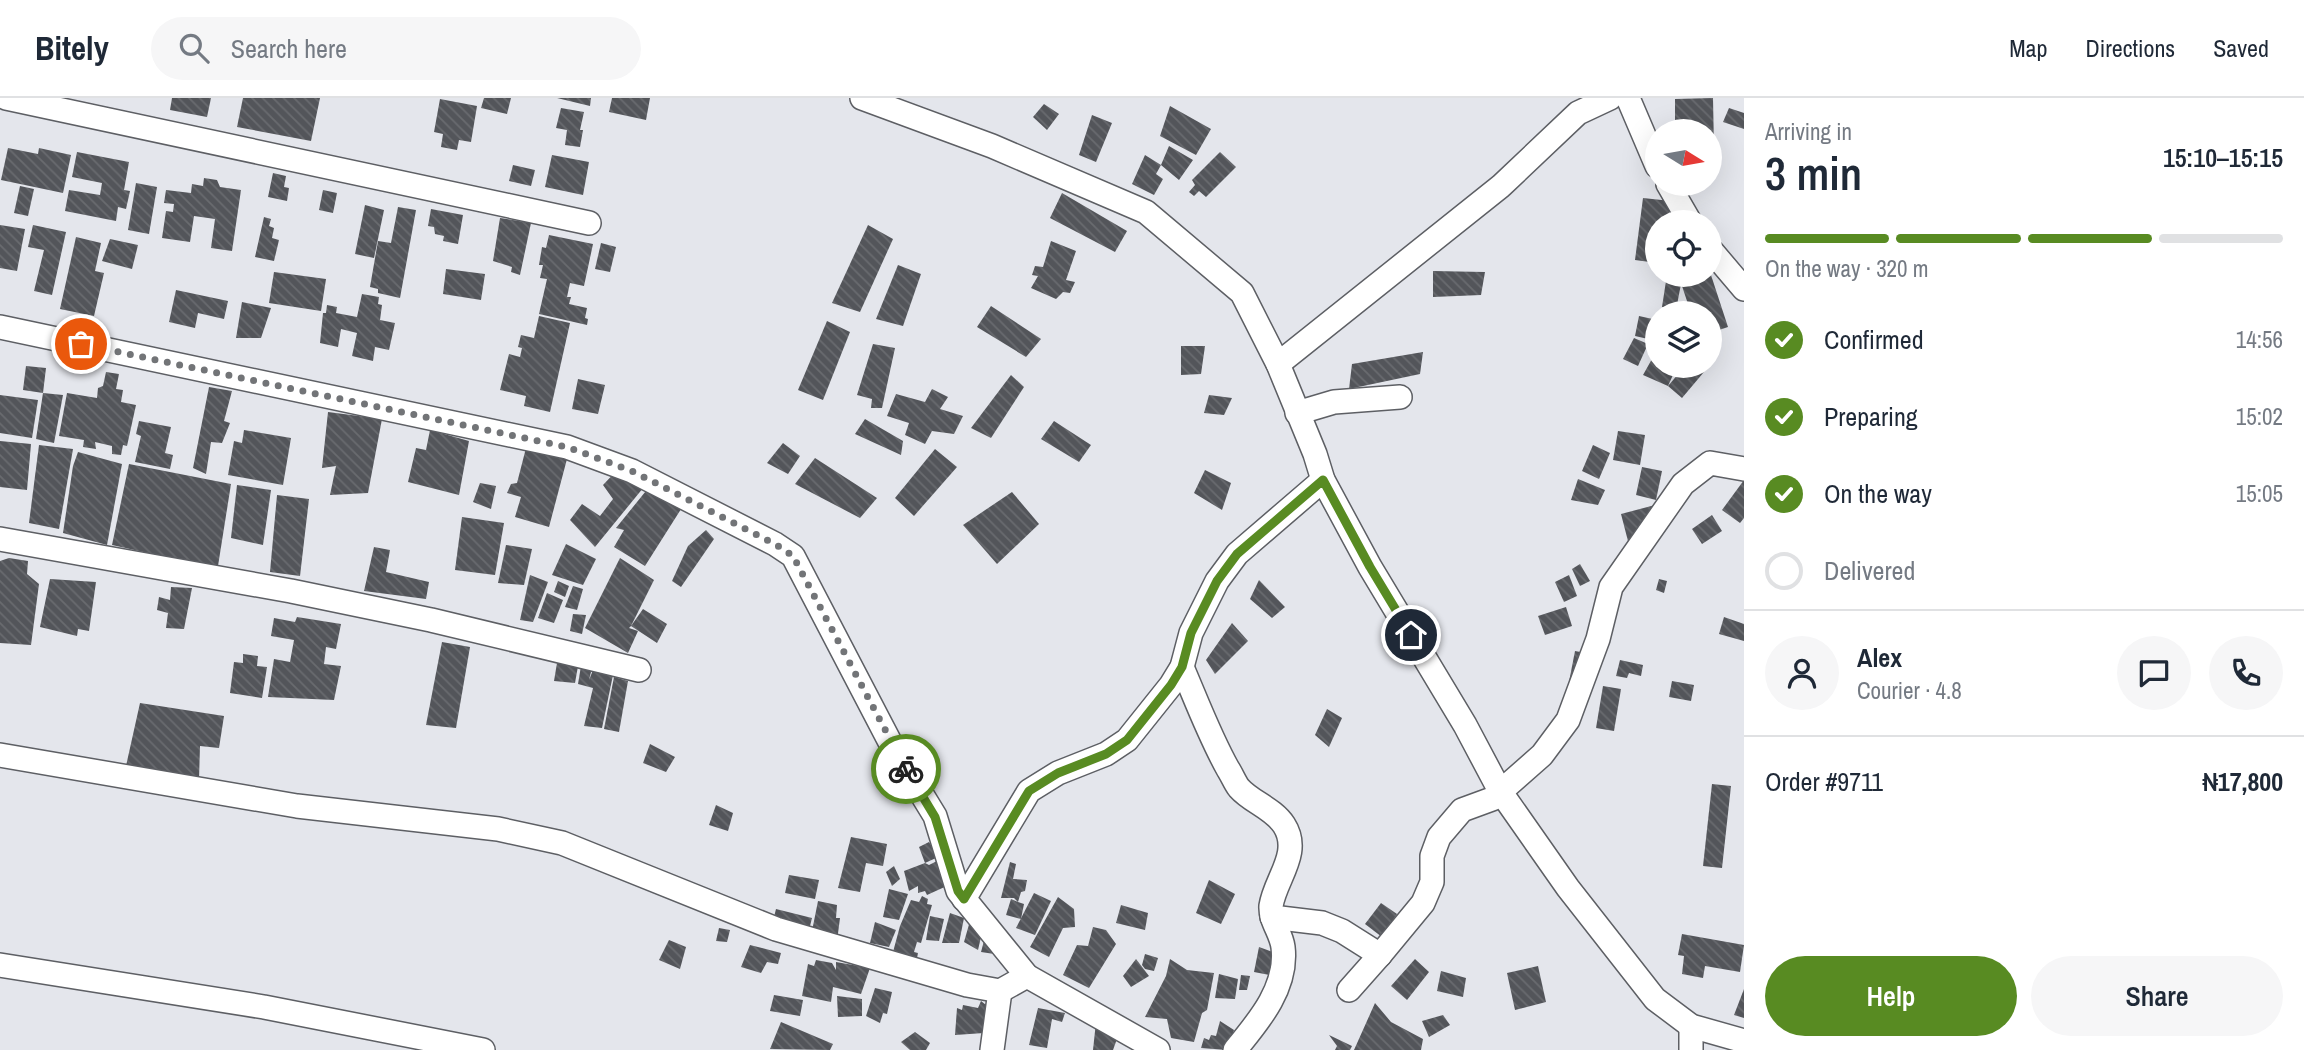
<!DOCTYPE html>
<meta charset="utf-8">
<style>
:root{--surface:#fff;--page:#f6f6f7;--text:#1f2937;--muted:#747a83;--line:#e0e1e3;--accent:#588b22}
body{margin:0;font-family:"Archivo Narrow",sans-serif;background:var(--page);color:var(--text);height:100vh;display:flex;flex-direction:column;font-size:26px;white-space:nowrap}
*{box-sizing:border-box;margin:0}
p{font-size:23px;color:var(--muted)}
.icon{flex:none;width:38px;height:38px;fill:none;stroke:currentColor;stroke-width:2;stroke-linecap:round;stroke-linejoin:round}
.map{position:relative;flex:1;overflow:hidden}
.sheet{display:flex;flex-direction:column;background:var(--surface);width:560px}
.sheet>*{flex:none}
.needle{width:46px;rotate:101deg}
.buttons{position:absolute;left:1645px;top:21px;display:grid;gap:14px}
.buttons a{display:grid;place-items:center;width:77px;height:77px;border-radius:50%;background:var(--surface);box-shadow:0 7px 28px #0002;font-size:35px}
.pin{position:absolute;display:grid;place-items:center;width:60px;height:60px;color:#fff;margin:-30px;border:4px solid #fff;border-radius:50%;box-shadow:0 2px 7px #0007}
.courier{position:absolute;display:grid;place-items:center;width:70px;height:70px;margin:-35px;border:5px solid #588b22;border-radius:50%;background:#fff;color:#222;box-shadow:0 2px 9px #0007}
.overview em{font-style:normal;font-weight:600}
.overview div{display:flex;flex-direction:column-reverse}
.overview{display:flex;align-items:center;justify-content:space-between;height:119px;padding:0 21px}
h1{font-size:46px;font-weight:600;line-height:52px}
.bar{display:grid;grid-template-columns:repeat(4,1fr);gap:10px 7px;align-content:center;height:84px;padding:0 21px}
.bar i{height:9px;border-radius:5px;background:var(--line)}
.bar .current{background:var(--accent)}
.bar p{grid-column:span 4}
.line{display:flex;align-items:center;gap:18px;padding:0 21px;border-top:2px solid var(--line)}
.line div{flex:1}
.round{display:grid;place-items:center;flex:none;width:74px;height:74px;border-radius:37px;background:var(--page)}
ol{padding:0 21px;list-style:none}
li{display:flex;align-items:center;gap:21px;height:77px}
li p{margin-inline-start:auto}
li .icon{padding:7px;border-radius:50%;background:var(--accent);color:#fff;stroke-width:4}
li:last-child{color:var(--muted)}
li i{width:38px;height:38px;border:4px solid var(--line);border-radius:50%}
.button{display:flex;gap:14px;margin-top:auto;padding:14px 21px}
.button a{flex:1;height:80px;border-radius:42px;background:var(--accent);color:#fff;font-size:28px;font-weight:600;line-height:80px;text-align:center}
.button a+a{background:var(--page);color:var(--text)}
header{display:flex;align-items:center;gap:42px;box-sizing:border-box;height:98px;padding:0 35px;background:var(--surface);border-bottom:2px solid var(--line)}
header strong{font-size:33px}
nav{display:flex;gap:38px;margin-inline-start:auto;font-size:24px}
.search{width:490px;height:63px;background:var(--page);display:flex;align-items:center;gap:18px;box-sizing:border-box;padding:0 24px;border-radius:38px;color:var(--muted);font-size:26px}
main{display:flex;flex:1;min-height:0}
.map>svg:first-child{display:block}
.building{fill:url(#building-back-hatch)}
.lines{fill:none;stroke-linecap:round;stroke-linejoin:round}
.minor-casing{stroke:#5d5f64;stroke-width:26}
.minor{stroke:#fff;stroke-width:23}
.done{stroke:#727477;stroke-width:7;stroke-dasharray:0 12.6}
.route{stroke:#588b22;stroke-width:9}
</style>
<header>
<strong>Bitely</strong>
<div class="search"><svg class="icon" aria-label="search" viewBox="0 0 24 24"><circle cx="10" cy="10" r="6"/><path d="M15 15l6 6"/></svg>Search here</div>
<nav><a>Map</a><a>Directions</a><a>Saved</a></nav>
</header>
<main>
<div class="map">
<svg width="1744" height="952" viewBox="0 0 1744 952">
<defs>
<pattern id="building-back-hatch" width="6" height="6" patternUnits="userSpaceOnUse" patternTransform="scale(1.75)"><rect width="6" height="6" fill="#53555a"/><path d="M-1 5l2 2M0 0l6 6M5-1l2 2" fill="none" stroke="#696b6f"/></pattern>
</defs>
<rect width="100%" height="100%" fill="#e4e6ec"/>
<!-- building -->
<g class="building">
<polygon points="172,0 211,0 207,19 170,12"/>
<polygon points="243,0 320,0 311,43 237,29"/>
<polygon points="484,0 511,0 507,16 481,10"/>
<polygon points="557,0 591,0 590,8"/>
<polygon points="612,0 650,0 646,22 609,14"/>
<polygon points="1713,0 1714,50 1710,50 1710,33 1675,33 1675,1"/>
<polygon points="440,1 477,8 471,44 459,42 457,52 441,49 443,36 434,34"/>
<polygon points="1044,6 1059,16 1047,32 1033,19"/>
<polygon points="1170,8 1211,31 1196,57 1160,38"/>
<polygon points="561,10 584,14 580,32 583,32 580,49 565,47 567,32 556,30"/>
<polygon points="1729,10 1744,15 1744,31 1723,24"/>
<polygon points="1092,17 1112,25 1096,64 1079,57"/>
<polygon points="1169,48 1193,62 1179,82 1161,67 1156,76 1163,81 1154,97 1132,86 1145,57 1161,67"/>
<polygon points="8,50 38,56 39,50 71,57 63,95 1,82"/>
<polygon points="77,54 129,64 124,92 130,93 126,111 118,109 116,123 65,113 69,92 100,97 102,85 72,79"/>
<polygon points="1220,54 1236,69 1206,99 1199,93 1194,98 1189,94 1195,87 1192,82"/>
<polygon points="552,57 589,64 583,97 545,89"/>
<polygon points="513,67 535,72 531,88 509,83"/>
<polygon points="273,75 286,78 284,89 289,90 287,103 268,99"/>
<polygon points="204,80 217,82 220,89 241,92 232,153 211,150 215,121 194,118 190,144 162,140 166,113 173,114 174,106 164,105 166,92 191,95 192,86 203,88"/>
<polygon points="136,85 157,89 149,136 128,132"/>
<polygon points="20,88 34,91 28,118 14,115"/>
<polygon points="323,92 337,95 333,115 319,112"/>
<polygon points="1062,95 1127,133 1115,154 1050,120"/>
<polygon points="1643,100 1671,103 1668,124 1657,124 1657,165 1635,162"/>
<polygon points="365,107 384,112 374,160 355,156"/>
<polygon points="398,109 416,112 400,200 378,195 378,191 370,189 378,143 391,145"/>
<polygon points="431,111 463,117 458,146 443,143 444,138 435,136 434,129 428,128"/>
<polygon points="264,119 271,121 269,128 274,130 272,140 279,142 274,163 255,159"/>
<polygon points="500,120 531,125 520,177 511,174 512,169 493,163"/>
<polygon points="0,127 25,131 17,173 0,170"/>
<polygon points="33,127 66,134 52,197 34,193 44,152 28,149"/>
<polygon points="868,127 893,141 860,214 832,205"/>
<polygon points="549,137 593,146 584,188 570,185 567,199 571,199 569,206 587,210 585,220 588,221 587,227 539,216 547,181 540,180 543,167 539,167 542,149 546,150"/>
<polygon points="76,139 101,145 95,173 104,175 94,218 60,211"/>
<polygon points="110,141 138,147 132,171 102,163"/>
<polygon points="1051,143 1076,153 1066,182 1075,184 1070,195 1063,194 1056,201 1031,190 1038,178 1032,177 1035,168 1043,169"/>
<polygon points="601,145 616,149 610,174 595,171"/>
<polygon points="898,167 921,176 903,228 876,221"/>
<polygon points="446,171 485,176 481,202 443,196"/>
<polygon points="1433,173 1485,174 1481,197 1433,199"/>
<polygon points="274,174 326,181 321,213 269,205"/>
<polygon points="1686,177 1711,177 1728,229 1710,235 1710,215 1691,215 1679,179"/>
<polygon points="1666,183 1681,186 1676,212 1662,209"/>
<polygon points="176,192 228,203 224,221 198,215 195,230 169,224"/>
<polygon points="362,196 379,199 378,206 382,207 380,222 395,225 389,252 375,249 373,263 352,258 357,235 341,231 338,249 320,245 323,215 326,215 327,207 337,209 336,215 357,219"/>
<polygon points="242,204 271,210 261,240 236,240"/>
<polygon points="991,208 1041,241 1026,259 977,229"/>
<polygon points="539,218 570,225 550,314 524,308 526,298 500,292 509,256 520,259 522,250 518,249 521,237 534,240"/>
<polygon points="1639,218 1657,222 1657,243 1635,238"/>
<polygon points="827,223 850,234 823,302 798,292"/>
<polygon points="1634,240 1648,246 1638,268 1623,261"/>
<polygon points="873,246 895,250 882,310 871,310 872,301 857,297"/>
<polygon points="1181,248 1205,248 1201,276 1181,277"/>
<polygon points="1657,252 1657,268 1677,268 1668,288 1643,277"/>
<polygon points="1423,254 1420,276 1349,291 1352,266"/>
<polygon points="26,268 46,270 43,295 63,297 54,345 36,341 43,295 23,292"/>
<polygon points="1685,268 1709,268 1682,300 1668,288"/>
<polygon points="106,274 119,276 116,291 123,292 121,304 136,307 127,348 123,347 121,357 112,356 112,348 95,344 96,351 83,349 84,342 59,338 67,295 97,300 98,290 103,288"/>
<polygon points="1011,277 1024,289 991,340 971,330"/>
<polygon points="578,281 605,287 598,316 572,311"/>
<polygon points="209,289 232,293 224,323 230,325 222,345 211,344 206,376 193,370"/>
<polygon points="932,291 948,299 940,311 963,318 954,336 932,333 925,346 905,337 909,325 887,318 896,296 925,304"/>
<polygon points="0,297 38,302 32,340 0,335"/>
<polygon points="1209,297 1232,300 1224,317 1204,315"/>
<polygon points="328,314 382,321 368,395 330,397 336,368 322,370"/>
<polygon points="865,321 903,343 901,357 855,336"/>
<polygon points="139,323 171,329 165,355 173,357 170,371 135,364 141,338 136,336"/>
<polygon points="1054,323 1091,347 1079,364 1041,341"/>
<polygon points="244,332 291,340 283,387 228,377 234,343 242,345"/>
<polygon points="430,332 469,343 459,397 408,384 416,350 426,352"/>
<polygon points="1618,333 1645,337 1640,367 1613,362"/>
<polygon points="0,343 31,346 27,392 0,389"/>
<polygon points="783,345 800,358 788,376 767,365"/>
<polygon points="39,347 73,351 59,431 29,425"/>
<polygon points="1593,347 1610,355 1599,381 1582,373"/>
<polygon points="526,350 567,361 549,429 515,419 521,399 507,395 511,386 517,385"/>
<polygon points="935,351 957,369 914,418 895,400"/>
<polygon points="78,354 122,366 107,447 63,435 73,368"/>
<polygon points="815,360 877,400 860,420 795,386"/>
<polygon points="129,366 231,386 218,468 193,465 112,447"/>
<polygon points="622,367 648,384 595,449 570,422 582,406 600,418 613,401 603,387"/>
<polygon points="1642,369 1662,373 1656,402 1636,397"/>
<polygon points="1205,372 1231,385 1222,412 1194,395"/>
<polygon points="1578,381 1605,392 1598,407 1571,402"/>
<polygon points="1744,382 1744,420 1740,425 1722,412"/>
<polygon points="654,383 683,408 645,468 614,449 624,432 616,430"/>
<polygon points="480,385 496,388 491,411 473,404"/>
<polygon points="237,387 271,392 263,447 231,440"/>
<polygon points="1012,394 1039,426 997,466 963,427"/>
<polygon points="277,397 309,401 300,478 270,474"/>
<polygon points="1655,407 1659,422 1640,427 1644,443 1629,447 1621,416"/>
<polygon points="1712,417 1722,433 1702,446 1692,431"/>
<polygon points="462,419 504,425 495,477 455,472"/>
<polygon points="706,432 714,441 681,489 672,483 688,448"/>
<polygon points="566,446 596,461 583,487 552,477"/>
<polygon points="506,447 532,451 524,487 498,485"/>
<polygon points="374,449 390,452 386,474 429,484 426,501 364,493"/>
<polygon points="9,460 28,463 27,476 39,486 31,547 0,545 0,463"/>
<polygon points="620,460 654,482 631,528 643,511 667,526 657,545 631,528 629,530 638,533 628,555 585,530"/>
<polygon points="1580,466 1590,483 1580,488 1572,471"/>
<polygon points="530,477 548,484 533,524 520,522"/>
<polygon points="1569,477 1577,498 1564,504 1555,484"/>
<polygon points="50,481 96,484 89,533 78,531 77,538 40,529"/>
<polygon points="1659,481 1667,483 1664,495 1656,492"/>
<polygon points="1259,482 1285,509 1272,520 1250,501"/>
<polygon points="558,483 569,488 565,499 554,494"/>
<polygon points="573,488 583,491 577,512 565,509"/>
<polygon points="171,489 192,490 184,531 166,530 168,515 157,512 159,499 170,502"/>
<polygon points="547,495 563,502 554,525 538,520"/>
<polygon points="1566,509 1572,528 1545,537 1538,518"/>
<polygon points="573,516 586,517 582,536 570,533"/>
<polygon points="297,519 341,526 336,551 326,549 324,566 341,568 334,602 268,599 274,561 290,564 294,542 271,538 274,520 295,524"/>
<polygon points="1724,519 1744,526 1744,543 1719,536"/>
<polygon points="1232,525 1248,543 1215,576 1206,562"/>
<polygon points="442,544 470,549 456,630 426,627"/>
<polygon points="1575,553 1596,557 1590,588 1569,584"/>
<polygon points="243,556 258,558 257,568 267,569 262,600 230,595 234,564 243,565"/>
<polygon points="1620,562 1643,567 1641,578 1629,575 1627,580 1616,578"/>
<polygon points="557,565 578,568 575,585 554,583"/>
<polygon points="581,568 592,570 589,582 593,572 613,577 602,630 584,628 593,590 578,586"/>
<polygon points="614,579 628,583 619,634 604,631"/>
<polygon points="1672,583 1694,587 1691,603 1669,599"/>
<polygon points="1603,588 1621,591 1614,633 1596,630"/>
<polygon points="140,605 224,618 219,650 200,648 199,682 126,668"/>
<polygon points="1327,611 1342,620 1329,649 1315,637"/>
<polygon points="650,646 675,659 666,674 643,665"/>
<polygon points="1712,686 1731,688 1722,770 1703,768"/>
<polygon points="716,707 733,715 728,733 709,727"/>
<polygon points="851,739 887,746 883,768 866,765 860,794 838,790"/>
<polygon points="929,744 936,755 936,760 925,765 919,749"/>
<polygon points="947,758 949,787 927,797 925,793 918,795 918,788 909,793 904,773 925,765 929,767"/>
<polygon points="1010,764 1016,766 1013,781 1027,782 1025,793 1021,794 1018,804 1024,806 1021,821 1006,817 1011,801 1018,804 1014,800 1001,800"/>
<polygon points="894,768 900,781 892,788 886,774"/>
<polygon points="789,777 819,782 815,801 785,795"/>
<polygon points="1209,782 1235,796 1221,826 1196,815"/>
<polygon points="889,791 908,796 899,822 883,819"/>
<polygon points="1034,795 1051,803 1035,837 1016,830"/>
<polygon points="922,798 928,801 927,806 932,807 921,845 917,844 914,854 918,855 917,860 893,854 900,828 911,802 919,804"/>
<polygon points="1058,799 1074,811 1075,829 1063,830 1049,859 1030,849"/>
<polygon points="818,803 837,807 836,820 840,820 837,843 811,838"/>
<polygon points="1381,805 1397,816 1382,839 1365,826"/>
<polygon points="1121,807 1148,815 1145,832 1116,825"/>
<polygon points="776,811 812,820 808,836 772,827"/>
<polygon points="950,815 964,820 959,845 942,845"/>
<polygon points="930,818 944,821 939,843 926,842"/>
<polygon points="970,823 984,826 978,852 964,844"/>
<polygon points="875,824 896,832 889,849 870,845"/>
<polygon points="1093,829 1106,832 1116,846 1089,890 1063,877 1077,847 1088,848"/>
<polygon points="719,830 730,832 727,844 716,843"/>
<polygon points="1682,836 1744,847 1740,874 1705,868 1703,880 1682,876 1684,858 1678,857"/>
<polygon points="985,839 1001,857 981,854"/>
<polygon points="669,842 686,849 680,871 659,862"/>
<polygon points="750,847 781,855 778,866 767,864 761,875 741,869"/>
<polygon points="1259,849 1278,856 1274,878 1254,874"/>
<polygon points="1145,856 1158,860 1154,873 1145,871 1142,867"/>
<polygon points="1136,861 1149,878 1131,889 1123,878"/>
<polygon points="1170,861 1187,872 1214,875 1207,912 1202,915 1194,944 1171,940 1167,921 1145,919 1166,878"/>
<polygon points="1415,861 1429,874 1407,902 1391,888"/>
<polygon points="816,862 832,865 836,872 836,864 870,870 861,896 833,889 831,904 802,898 808,866 814,868"/>
<polygon points="1538,868 1546,904 1515,912 1507,875"/>
<polygon points="1441,873 1466,880 1463,899 1437,893"/>
<polygon points="1219,876 1238,881 1235,901 1215,900"/>
<polygon points="1241,877 1250,878 1247,892 1239,892"/>
<polygon points="875,890 892,894 887,916 883,915 880,925 866,918"/>
<polygon points="1744,891 1744,920 1734,917"/>
<polygon points="774,897 803,902 800,918 770,913"/>
<polygon points="837,898 862,901 862,918 838,919"/>
<polygon points="981,903 986,907 984,935 955,937 957,910 962,912 963,907 978,910"/>
<polygon points="1375,905 1391,924 1423,941 1421,952 1354,952"/>
<polygon points="1038,910 1065,915 1062,924 1052,921 1047,950 1029,947"/>
<polygon points="1443,917 1450,927 1429,939 1422,923"/>
<polygon points="1220,923 1234,932 1227,952 1201,950 1204,940 1209,942 1211,937 1216,938"/>
<polygon points="781,924 833,946 830,952 770,951"/>
<polygon points="1096,924 1122,927 1113,952 1093,952"/>
<polygon points="915,934 930,945 926,952 910,952 901,944"/>
<polygon points="1329,937 1352,948 1350,952 1335,952 1337,948"/>
</g>
<g class="lines">
<!-- minor casing -->
<g class="minor-casing">
<g id="minor">
<polyline points="6,0 589,125"/>
<polyline points="862,0 992,48 1146,114 1242,195 1278,266 1315,356 1323,382 1370,469 1465,627 1500,693 1568,790 1655,901 1691,928 1744,943"/>
<polyline points="1628,0 1657,68"/>
<polyline points="1668,86 1690,124"/>
<polyline points="1710,151 1744,191"/>
<polyline points="0,229 567,349 632,373 775,446 793,458 891,646 935,718 958,793 1027,878 1158,952"/>
<polyline points="1278,266 1501,88 1578,15 1610,0"/>
<polyline points="1297,315 1334,304 1400,299"/>
<polyline points="0,441 291,493 431,522 639,572"/>
<path d="M1182,569c15,35 28,70 46,102 4,6 7,14 11,19 12,14 34,20 45,37 18,28 -9,54 -13,81 -1,15 10,26 12,41 5,40 -24,74 -48,103"/>
<polyline points="0,657 297,708 498,731 562,745 776,831 967,887 1000,893 1027,878"/>
<polyline points="964,801 1029,693 1058,675 1106,656 1127,642 1171,587 1182,569 1191,535 1217,483 1237,456 1323,382"/>
<polyline points="1272,819 1322,825 1342,833 1380,857"/>
<polyline points="0,867 264,909 483,952"/>
<polyline points="1349,892 1380,857 1423,805 1432,784 1432,758 1439,739 1462,712 1492,701 1542,657 1568,622 1598,541 1611,489 1683,386 1710,365 1744,371"/>
<polyline points="1691,928 1691,952"/>
<polyline points="992,952 1000,893"/>
</g>
</g>
<!-- minor -->
<use href="#minor" class="minor"/>
</g>
<g class="lines">
<!-- done -->
<polyline class="done" points="81,246 567,349 632,373 775,446 793,458 906,671"/>
<!-- route -->
<polyline class="route" points="906,671 935,719 958,793 964,801 1029,693 1058,675 1106,656 1127,642 1171,587 1182,569 1191,535 1217,483 1237,456 1323,382 1370,469 1411,537"/>
</g>
</svg>
<div class="buttons">
<a><svg class="needle" viewBox="-14 -14 28 28"><path d="M0-13l5 13h-10z" fill="#e53935"/><path d="M0 13l5-13h-10z" fill="#747a83"/></svg></a>
<a><svg class="icon" aria-label="locate" viewBox="0 0 24 24"><circle cx="12" cy="12" r="6"/><path d="M12 2v4M12 18v4M2 12h4M18 12h4"/></svg></a>
<a><svg class="icon" aria-label="layers" viewBox="0 0 24 24"><path d="M12 4l9 5-9 5-9-5zM3 14l9 5 9-5"/></svg></a>
</div>
<div class="pin" style="left:81px;top:246px;background:#ea580c"><svg class="icon" aria-label="bag" viewBox="0 0 24 24"><path d="M5 8h14l-1 12H6zM9 8a3 3 0 0 1 6 0"/></svg></div>
<div class="pin" style="left:1411px;top:537px;background:#1f2937"><svg class="icon" aria-label="home" viewBox="0 0 24 24"><path d="M3 11l9-7 9 7M6 9v11h12V9"/></svg></div>
<div class="courier" style="left:906px;top:671px"><svg class="icon" aria-label="bike" viewBox="0 0 24 24"><circle cx="6" cy="16" r="4"/><circle cx="18" cy="16" r="4"/><path d="M6 16l4-8h5l3 8M10 8l3 8H6M13 5h3"/></svg></div>
</div>
<section class="sheet">
<div class="overview"><div><h1>3 min</h1><p>Arriving in</p></div><em>15:10–15:15</em></div>
<div class="bar"><i class="current"></i><i class="current"></i><i class="current"></i><i></i><p>On the way · 320 m</p></div>
<ol>
<li><svg class="icon" aria-label="check" viewBox="0 0 24 24"><path d="M5 12l5 5 9-10"/></svg>Confirmed<p>14:56</p></li>
<li><svg class="icon" aria-label="check" viewBox="0 0 24 24"><path d="M5 12l5 5 9-10"/></svg>Preparing<p>15:02</p></li>
<li><svg class="icon" aria-label="check" viewBox="0 0 24 24"><path d="M5 12l5 5 9-10"/></svg>On the way<p>15:05</p></li>
<li><i></i>Delivered</li>
</ol>
<div class="line" style="height:126px"><a class="round"><svg class="icon" aria-label="person" viewBox="0 0 24 24"><circle cx="12" cy="8" r="4"/><path d="M4 21q1-7 8-7t8 7"/></svg></a><div><b>Alex</b><p>Courier · 4.8</p></div><a class="round"><svg class="icon" aria-label="chat" viewBox="0 0 24 24"><path d="M4 5h16v11H9l-5 4z"/></svg></a><a class="round"><svg class="icon" aria-label="phone" viewBox="0 0 24 24"><path d="M5 4h4l2 5-3 2q2 4 5 5l2-3 5 2v4C11 20 4 13 5 4z"/></svg></a></div>
<div class="line" style="height:91px"><div>Order #9711</div><b>₦17,800</b></div>
<div class="button"><a>Help</a><a>Share</a></div>
</section>
</main>
